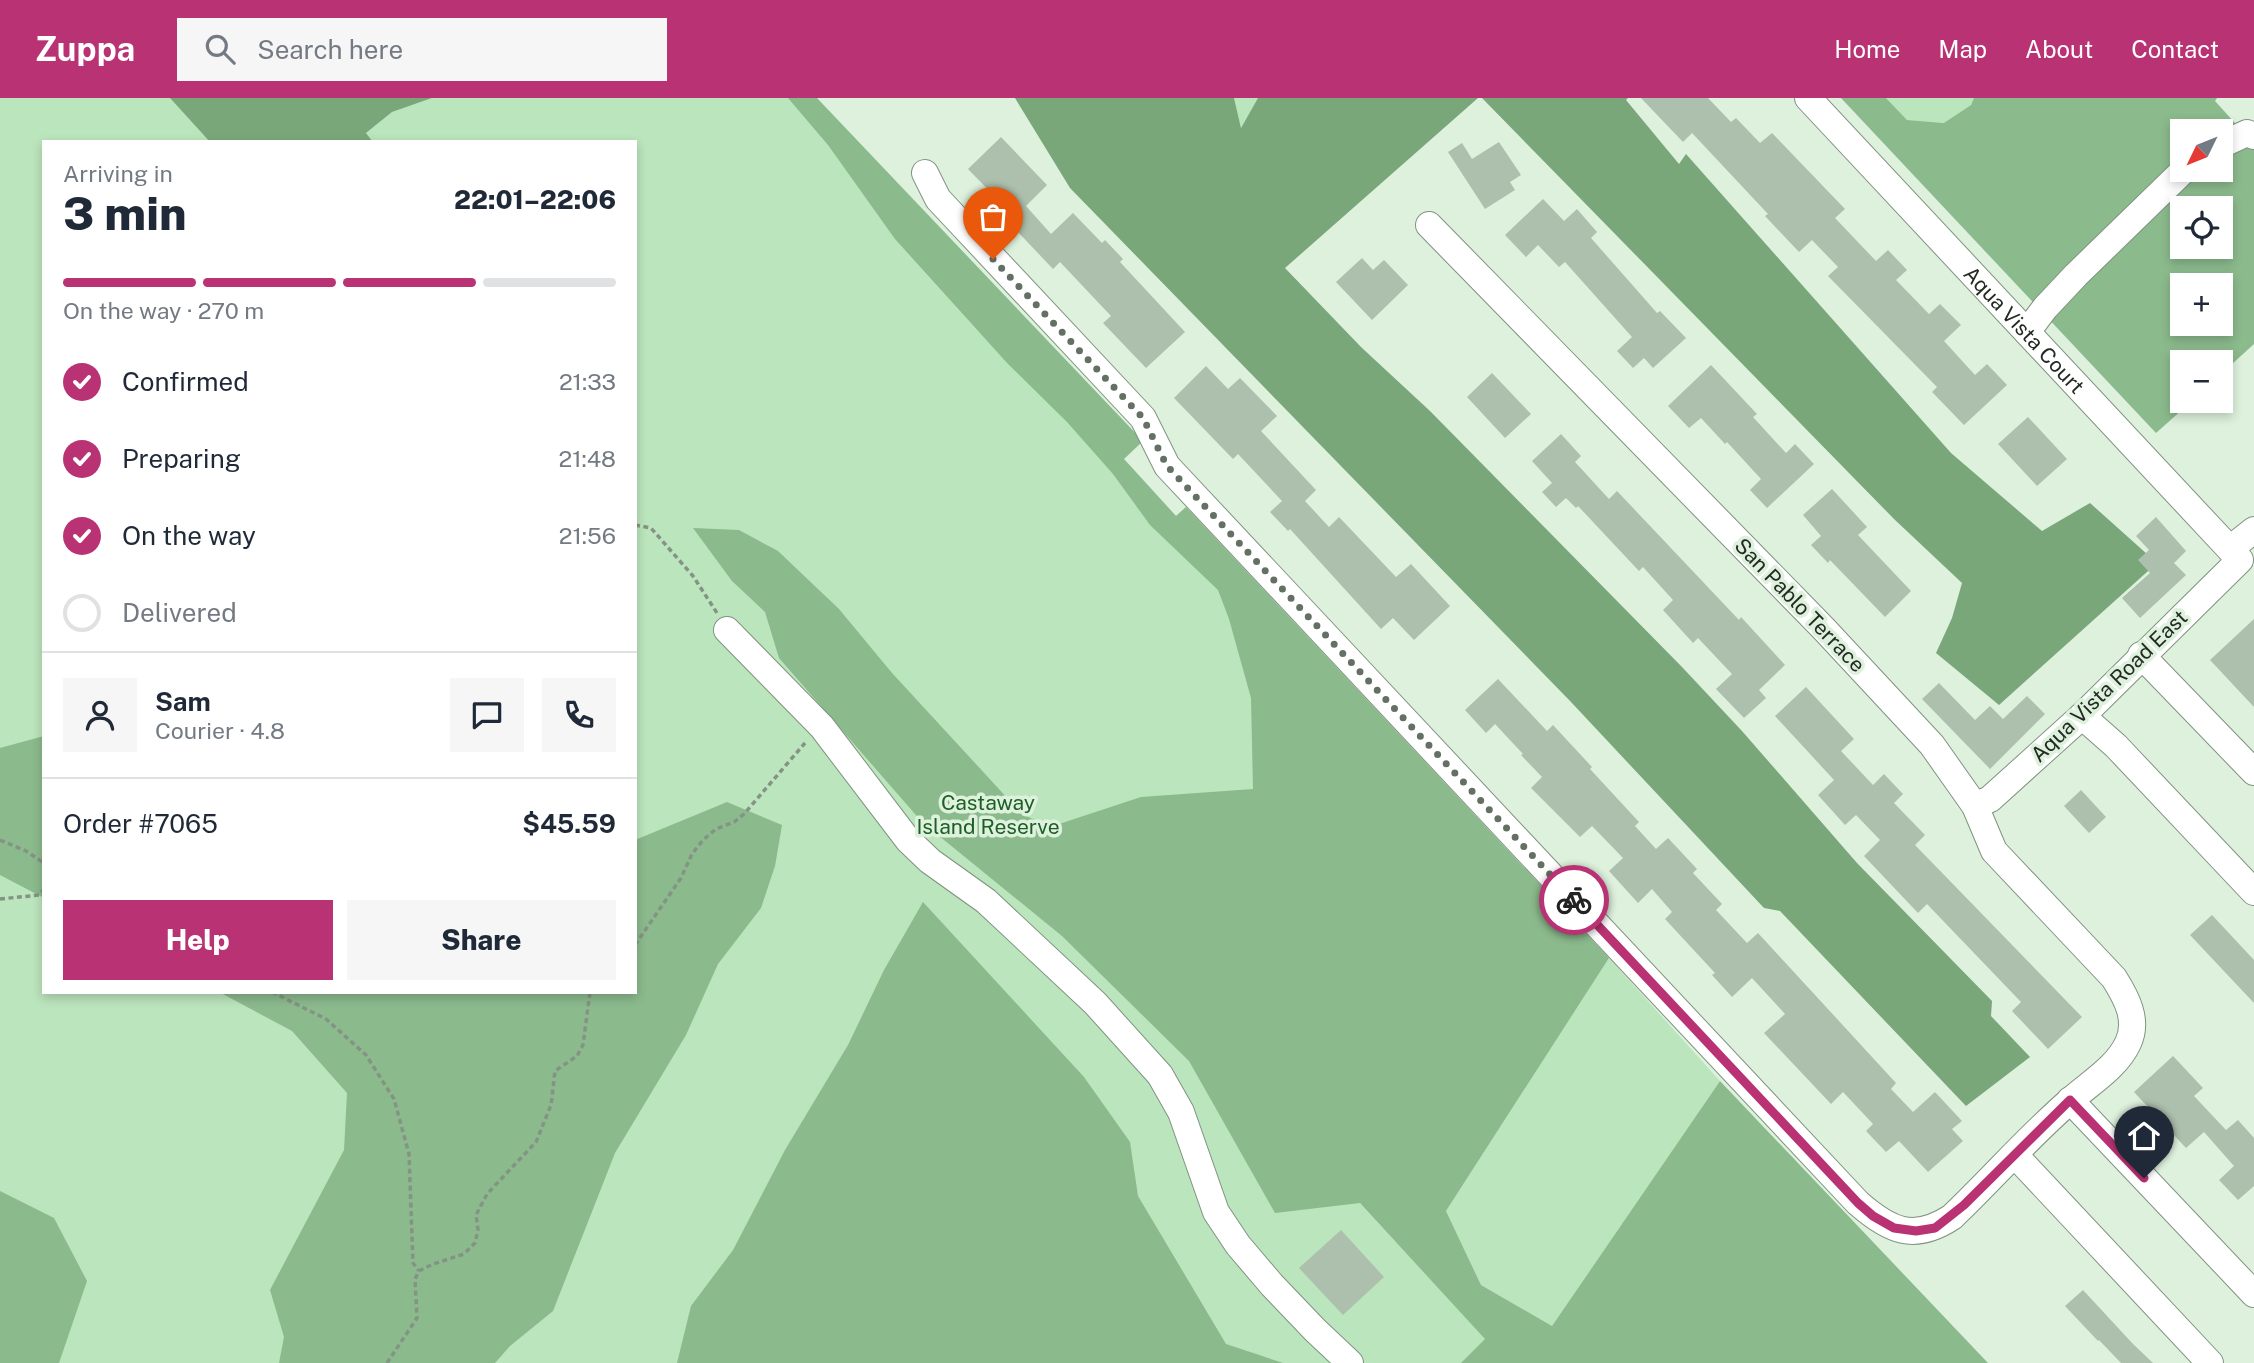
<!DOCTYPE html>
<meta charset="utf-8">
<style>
:root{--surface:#fff;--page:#f6f6f7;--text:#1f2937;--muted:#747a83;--line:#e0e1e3;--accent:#b93273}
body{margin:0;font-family:"Public Sans",sans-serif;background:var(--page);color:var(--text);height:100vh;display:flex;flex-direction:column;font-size:26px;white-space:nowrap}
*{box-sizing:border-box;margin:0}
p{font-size:23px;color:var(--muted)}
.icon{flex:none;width:38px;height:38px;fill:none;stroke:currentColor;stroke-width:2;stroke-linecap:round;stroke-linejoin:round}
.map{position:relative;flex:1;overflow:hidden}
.drawer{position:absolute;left:42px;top:42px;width:595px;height:854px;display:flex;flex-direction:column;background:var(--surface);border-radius:0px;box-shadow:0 4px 10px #0003}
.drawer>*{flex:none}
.needle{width:46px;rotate:227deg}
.buttons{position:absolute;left:2170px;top:21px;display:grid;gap:14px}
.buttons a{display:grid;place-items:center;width:63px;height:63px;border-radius:0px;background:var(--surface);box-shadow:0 4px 10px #0003;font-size:35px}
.pin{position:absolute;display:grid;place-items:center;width:60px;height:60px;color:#fff;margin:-72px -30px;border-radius:50% 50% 50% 0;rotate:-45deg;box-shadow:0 0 7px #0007}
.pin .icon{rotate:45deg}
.courier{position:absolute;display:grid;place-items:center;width:70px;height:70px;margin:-35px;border:5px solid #b93273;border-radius:50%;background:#fff;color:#222;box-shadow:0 2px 9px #0007}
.overview em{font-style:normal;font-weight:800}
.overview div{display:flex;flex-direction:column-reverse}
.overview{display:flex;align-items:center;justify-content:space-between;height:119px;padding:0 21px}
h1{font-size:46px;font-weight:800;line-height:52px}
.bar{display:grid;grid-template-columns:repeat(4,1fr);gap:10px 7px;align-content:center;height:84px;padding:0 21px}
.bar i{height:9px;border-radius:5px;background:var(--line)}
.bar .selected{background:var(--accent)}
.bar p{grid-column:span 4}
.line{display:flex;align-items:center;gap:18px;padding:0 21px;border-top:2px solid var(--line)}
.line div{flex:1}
.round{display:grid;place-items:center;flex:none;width:74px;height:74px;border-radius:0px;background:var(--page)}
ol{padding:0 21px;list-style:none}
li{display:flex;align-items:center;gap:21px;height:77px}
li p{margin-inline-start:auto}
li .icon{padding:7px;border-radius:50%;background:var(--accent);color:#fff;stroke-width:4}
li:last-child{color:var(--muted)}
li i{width:38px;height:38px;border:4px solid var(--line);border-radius:50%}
.button{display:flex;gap:14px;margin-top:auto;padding:14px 21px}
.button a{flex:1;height:80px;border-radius:0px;background:var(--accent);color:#fff;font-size:28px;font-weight:800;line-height:80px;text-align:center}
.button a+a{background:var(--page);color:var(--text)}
header{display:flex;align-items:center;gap:42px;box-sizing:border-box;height:98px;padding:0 35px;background:var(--accent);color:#fff}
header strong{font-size:33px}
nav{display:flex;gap:38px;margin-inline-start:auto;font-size:24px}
.search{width:490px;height:63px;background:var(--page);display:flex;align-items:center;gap:18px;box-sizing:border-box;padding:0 24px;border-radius:0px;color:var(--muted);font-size:26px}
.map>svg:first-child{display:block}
.green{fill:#bbe5bc}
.forest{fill:#8bba8c;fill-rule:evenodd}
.water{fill:#79a77a}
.building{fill:#adc0ad}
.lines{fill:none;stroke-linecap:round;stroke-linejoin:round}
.minor-casing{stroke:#809381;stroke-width:28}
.path{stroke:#859385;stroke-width:3.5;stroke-dasharray:5 3.5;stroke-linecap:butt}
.minor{stroke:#fff;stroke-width:26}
.done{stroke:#647064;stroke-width:7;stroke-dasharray:0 12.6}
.route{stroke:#b93273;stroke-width:9}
.labels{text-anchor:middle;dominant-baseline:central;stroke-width:7;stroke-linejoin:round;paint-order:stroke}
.street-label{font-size:21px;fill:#232a23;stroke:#ddf1dd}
.park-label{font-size:21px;fill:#1d6025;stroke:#ddf1dd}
</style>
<header>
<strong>Zuppa</strong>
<div class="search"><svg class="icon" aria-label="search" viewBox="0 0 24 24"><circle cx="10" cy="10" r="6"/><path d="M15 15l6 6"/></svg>Search here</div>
<nav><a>Home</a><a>Map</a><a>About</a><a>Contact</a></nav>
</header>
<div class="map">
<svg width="2254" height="1265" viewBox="0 0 2254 1265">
<rect width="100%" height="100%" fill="#ddf1dd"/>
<!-- green -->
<g class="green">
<polygon points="0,0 170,0 210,44 44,44 44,894 635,894 635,44 373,44 366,35 392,14 432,0 817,0 1124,361 1176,418 1186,409 1480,723 1234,969 1508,1265 0,1265"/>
<polygon points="1234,0 1258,0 1241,30"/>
<polygon points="1886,0 1974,0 1971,7 1945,25 1907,22"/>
<polygon points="1609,860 1720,983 1552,1228 1481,1187 1446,1113"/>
</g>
<!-- forest -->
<g class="forest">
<polygon points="788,0 817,0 1143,343 1124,361 1176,418 1186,409 1609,860 1446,1113 1481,1187 1552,1228 1720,983 1988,1265 1461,1265 1485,1241 1360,1105 1275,1115 1189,963 1062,838 922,724 779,560 765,514 732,483 693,430 739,432 778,453 839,511 892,575 1022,716 1050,729 1141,699 1253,691 1251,600 1229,521 1218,492 1150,427 1113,376 1067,324 1008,266 895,141 828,47"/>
<path d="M1841,0h45l21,22 37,3 27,-18 3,-7h243l-2,3 39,43v200l-33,30v-12h-39v39h10l-36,32zM2182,33h39v39h-39zM2182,110h39v39h-39zM2182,187h39v39h-39z"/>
<polygon points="44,638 44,800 0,777 0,650"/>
<polygon points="727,704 782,727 775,768 761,810 718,866 686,937 615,1055 553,1213 510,1248 495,1265 279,1265 284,1239 270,1192 344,1052 347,995 292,933 219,894 635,894 635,742"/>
<polygon points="923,804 1084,979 1130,1044 1138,1098 1226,1246 1283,1265 677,1265 691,1208 733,1152 785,1052 848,947 884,872"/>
<polygon points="0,1093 54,1120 87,1183 59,1265 0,1265"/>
</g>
<!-- water -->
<g class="water">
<polygon points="170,0 432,0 392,14 366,35 373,44 210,44"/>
<polygon points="1015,0 1234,0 1241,30 1258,0 1478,0 1285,170 1361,249 1430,313 1682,569 1742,633 1857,765 1992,903 1991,918 2030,959 1966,1008 1780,813 1764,810 1571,604 1070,90"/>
<polygon points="1482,0 1628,0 1626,2 1679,66 1686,56 1951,355 2042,433 2090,405 2157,465 1999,607 1936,555 1952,520 1962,485 1894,421"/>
</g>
<!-- building -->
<g class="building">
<polygon points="1641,0 1708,0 1731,24 1736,20 1760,45 1772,35 1845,111 1835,120 1876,163 1888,152 1907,172 1896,182 1929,216 1940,206 1961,227 1944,243 1975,277 1987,266 2007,287 1964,327 1932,294 1937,289 1828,178 1838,169 1812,142 1799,154 1765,118 1768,116 1692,35 1683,44"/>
<polygon points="1001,39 1047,87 1026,108 1051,136 1073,115 1102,145 1105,142 1123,161 1120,164 1185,234 1146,270 1103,225 1111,218 1060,164 1053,171 1017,133 1012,138 992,117 1002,106 968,71"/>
<polygon points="1499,44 1521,77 1510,84 1515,92 1485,111 1448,54 1462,45 1472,61"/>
<polygon points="1543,101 1564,123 1577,111 1597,134 1591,140 1657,215 1660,213 1686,240 1653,270 1644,260 1633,270 1617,253 1632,239 1565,164 1559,169 1538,147 1526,159 1505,137"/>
<polygon points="1362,160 1373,172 1384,162 1408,187 1372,222 1336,184"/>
<polygon points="1711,267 1757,316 1753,319 1786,355 1795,346 1814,366 1767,410 1750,392 1761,381 1727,344 1725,346 1701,320 1689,330 1668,308"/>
<polygon points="1206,268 1228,291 1240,280 1277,318 1261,333 1316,392 1305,403 1329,429 1339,419 1396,479 1411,466 1450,508 1414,542 1393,520 1381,531 1290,431 1288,433 1270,414 1282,403 1238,356 1233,361 1174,300"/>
<polygon points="1492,275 1531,316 1505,340 1467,299"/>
<polygon points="2028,319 2067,361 2037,388 1998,346"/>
<polygon points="1561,336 1581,358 1575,364 1609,401 1617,393 1739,522 1741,519 1785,567 1759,592 1766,600 1744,620 1716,591 1732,576 1698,540 1693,545 1663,512 1673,502 1643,469 1639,473 1578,408 1576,410 1566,400 1556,409 1542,394 1552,385 1532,363"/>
<polygon points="1832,391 1867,429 1858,437 1911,493 1885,519 1830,462 1828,465 1811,447 1821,438 1803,417"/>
<polygon points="2156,419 2186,453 2174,465 2186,477 2140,520 2122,500 2150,475 2138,462 2149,452 2136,438"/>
<polygon points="2254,521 2254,609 2210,562"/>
<polygon points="1498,581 1547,633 1553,627 1592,669 1590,671 1639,724 1635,728 1656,751 1668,740 1697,771 1693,775 1722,806 1716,812 1747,845 1758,835 1896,985 1891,991 1913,1014 1935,994 1962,1023 1952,1031 1963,1043 1928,1074 1899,1043 1886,1054 1866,1033 1873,1026 1843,994 1831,1006 1764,935 1785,916 1752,880 1732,899 1712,877 1715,875 1665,821 1672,814 1652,791 1638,805 1609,773 1623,760 1592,728 1580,739 1531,690 1542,679 1521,657 1523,656 1495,626 1486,635 1465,612"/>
<polygon points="1939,585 1975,622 1990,608 2003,621 2027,598 2045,616 1990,671 1922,601"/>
<polygon points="1806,589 1854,641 1841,653 1873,687 1884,676 1903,696 1894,705 1925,737 1915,747 2082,919 2048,951 2012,913 2021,904 1927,806 1918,815 1864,758 1880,742 1856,717 1845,727 1818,697 1834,682 1775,618"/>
<polygon points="2081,692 2106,719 2089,735 2064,708"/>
<polygon points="2212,817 2254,862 2254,905 2190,837"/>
<polygon points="2173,958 2203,990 2194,998 2226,1032 2238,1022 2254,1040 2254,1088 2238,1102 2219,1082 2234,1068 2204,1034 2186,1050 2134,994"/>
<polygon points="1341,1132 1384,1179 1343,1217 1299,1170"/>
<polygon points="2083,1192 2133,1246 2153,1265 2121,1265 2099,1242 2098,1243 2065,1208"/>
</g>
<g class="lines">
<!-- minor casing -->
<g class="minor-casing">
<g id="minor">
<path id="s1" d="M1808,0l432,462 -158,156 -92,83 -15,7"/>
<polyline points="2221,47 2247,35 2254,38"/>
<path d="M925,75l13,26 205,219 24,48 691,737c32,28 56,39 94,14 40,-38 77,-81 119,-117 19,-17 46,-33 57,-57 11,-23 -2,-46 -14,-65l-120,-127 -19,-45 -43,-61 -108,-116 -395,-404"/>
<polyline points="2027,234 2045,210 2076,177 2184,72"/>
<polyline points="2230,451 2254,432"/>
<polyline points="727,532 822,629 908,742 930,763 986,803 1095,905 1160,977 1181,1014 1216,1114 1238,1147 1272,1187 1315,1232 1350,1265"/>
<polyline points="2141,557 2254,674"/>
<polyline points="2082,618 2116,648 2254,794"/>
<polyline points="2070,1002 2254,1196"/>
<polyline points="2015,1057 2210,1265"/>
</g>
</g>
<!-- path -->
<g class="path">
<polyline points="635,427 651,430 693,478 717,515"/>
<polyline points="0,742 26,753 44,765"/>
<polyline points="0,801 39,797 44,791"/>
<polyline points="635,847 681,780 692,756 703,742 716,731 734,724 744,716 805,645"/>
<polyline points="272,894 326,921 366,957 394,1001 409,1056 413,1165 419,1173"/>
<polyline points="387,1265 417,1220 415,1181 419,1173 433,1166 464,1156 475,1145 478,1132 476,1117 487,1096 536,1044 551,1007 555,973 577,958 583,947 590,894"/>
</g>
<!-- minor -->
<use href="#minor" class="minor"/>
</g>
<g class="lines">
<!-- done -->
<polyline class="done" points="993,161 1143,320 1167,368 1574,802"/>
<!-- route -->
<polyline class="route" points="1574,802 1858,1105 1873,1118 1894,1130 1916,1133 1935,1130 1964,1107 2070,1002 2144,1080"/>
</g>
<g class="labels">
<!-- street labels -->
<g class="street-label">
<text stroke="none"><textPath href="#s1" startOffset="317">Aqua Vista Court</textPath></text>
<text transform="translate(1800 507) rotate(46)">San Pablo Terrace</text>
<text transform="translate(2109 588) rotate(-44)">Aqua Vista Road East</text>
</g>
<!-- park labels -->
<g class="park-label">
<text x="988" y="704">Castaway<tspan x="988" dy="24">Island Reserve</tspan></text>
</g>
</g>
</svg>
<div class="buttons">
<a><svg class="needle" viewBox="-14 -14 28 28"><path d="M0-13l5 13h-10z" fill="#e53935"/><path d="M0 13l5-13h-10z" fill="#747a83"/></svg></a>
<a><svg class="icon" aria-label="locate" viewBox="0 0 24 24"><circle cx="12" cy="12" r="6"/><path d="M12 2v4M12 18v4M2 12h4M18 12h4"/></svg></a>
<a>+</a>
<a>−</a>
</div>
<div class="pin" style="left:993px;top:161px;background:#ea580c"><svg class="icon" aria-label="bag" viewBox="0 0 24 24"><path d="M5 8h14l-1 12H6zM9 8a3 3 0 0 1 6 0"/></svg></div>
<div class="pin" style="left:2144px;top:1080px;background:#1f2937"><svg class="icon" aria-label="home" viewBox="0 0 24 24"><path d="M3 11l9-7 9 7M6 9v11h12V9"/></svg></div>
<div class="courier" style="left:1574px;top:802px"><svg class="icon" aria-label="bike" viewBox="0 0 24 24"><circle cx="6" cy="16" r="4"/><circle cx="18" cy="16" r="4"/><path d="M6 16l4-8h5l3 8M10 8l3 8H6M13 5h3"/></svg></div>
<section class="drawer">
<div class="overview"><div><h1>3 min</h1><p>Arriving in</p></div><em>22:01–22:06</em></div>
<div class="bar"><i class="selected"></i><i class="selected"></i><i class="selected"></i><i></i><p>On the way · 270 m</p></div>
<ol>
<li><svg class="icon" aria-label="check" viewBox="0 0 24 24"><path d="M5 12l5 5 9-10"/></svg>Confirmed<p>21:33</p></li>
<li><svg class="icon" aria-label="check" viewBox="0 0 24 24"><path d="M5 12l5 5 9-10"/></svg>Preparing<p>21:48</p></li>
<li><svg class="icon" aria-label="check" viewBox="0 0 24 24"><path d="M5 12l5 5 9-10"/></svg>On the way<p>21:56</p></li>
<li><i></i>Delivered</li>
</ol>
<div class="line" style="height:126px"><a class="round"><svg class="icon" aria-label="person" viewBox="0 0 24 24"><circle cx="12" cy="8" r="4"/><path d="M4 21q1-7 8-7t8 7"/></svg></a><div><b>Sam</b><p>Courier · 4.8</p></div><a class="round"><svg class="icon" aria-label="chat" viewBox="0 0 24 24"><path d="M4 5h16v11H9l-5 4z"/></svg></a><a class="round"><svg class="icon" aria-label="phone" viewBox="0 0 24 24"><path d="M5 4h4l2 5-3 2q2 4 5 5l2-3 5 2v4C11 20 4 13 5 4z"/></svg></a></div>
<div class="line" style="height:91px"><div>Order #7065</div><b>$45.59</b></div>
<div class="button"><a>Help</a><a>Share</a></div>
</section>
</div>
